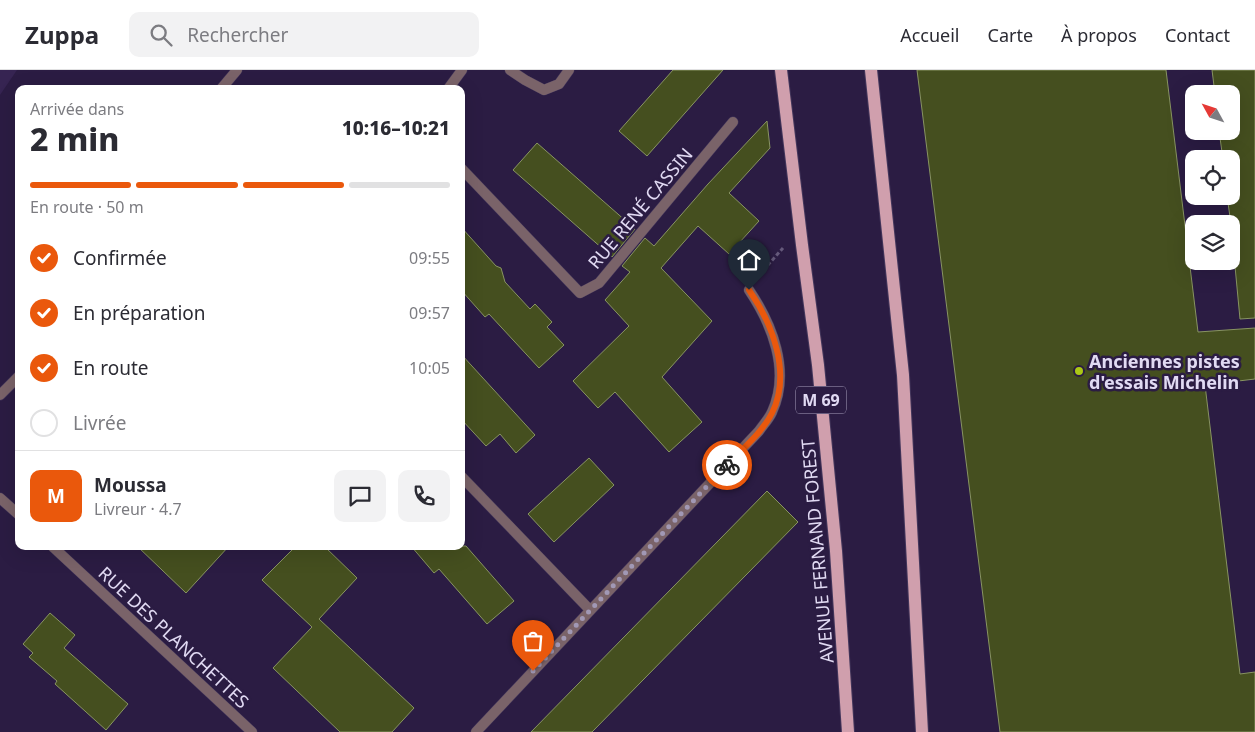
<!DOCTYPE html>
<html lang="fr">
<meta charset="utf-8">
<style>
:root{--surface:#fff;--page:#f2f2f3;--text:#2b2b33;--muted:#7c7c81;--line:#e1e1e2;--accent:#ea580c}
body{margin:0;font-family:"Noto Sans",sans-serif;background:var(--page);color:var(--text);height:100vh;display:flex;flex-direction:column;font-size:19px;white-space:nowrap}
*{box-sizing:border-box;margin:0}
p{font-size:16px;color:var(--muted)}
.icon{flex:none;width:28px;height:28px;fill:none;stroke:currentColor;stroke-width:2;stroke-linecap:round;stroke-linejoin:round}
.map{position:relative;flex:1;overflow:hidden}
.details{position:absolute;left:15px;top:15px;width:450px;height:465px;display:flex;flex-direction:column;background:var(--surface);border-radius:10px;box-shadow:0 5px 20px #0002}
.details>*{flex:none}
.needle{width:32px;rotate:310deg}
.tools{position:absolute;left:1185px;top:15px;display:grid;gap:10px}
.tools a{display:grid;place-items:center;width:55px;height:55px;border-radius:10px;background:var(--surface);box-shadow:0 5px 20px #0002;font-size:25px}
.pin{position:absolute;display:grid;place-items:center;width:42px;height:42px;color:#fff;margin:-51px -21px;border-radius:50% 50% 50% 0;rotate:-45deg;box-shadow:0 0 5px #0007}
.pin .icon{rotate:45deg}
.courier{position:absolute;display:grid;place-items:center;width:50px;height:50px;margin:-25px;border:4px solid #ea580c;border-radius:50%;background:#fff;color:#222;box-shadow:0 1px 6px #0007}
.head em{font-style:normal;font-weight:800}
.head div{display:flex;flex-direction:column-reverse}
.head{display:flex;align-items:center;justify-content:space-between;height:85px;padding:0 15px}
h1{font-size:32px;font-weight:800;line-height:38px}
.bar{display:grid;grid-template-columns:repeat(4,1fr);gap:8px 5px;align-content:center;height:60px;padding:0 15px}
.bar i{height:6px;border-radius:4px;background:var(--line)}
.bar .active{background:var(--accent)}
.bar p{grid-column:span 4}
.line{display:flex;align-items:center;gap:12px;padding:0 15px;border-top:1px solid var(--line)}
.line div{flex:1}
.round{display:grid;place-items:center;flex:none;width:52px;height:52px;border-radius:10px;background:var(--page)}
ol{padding:0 15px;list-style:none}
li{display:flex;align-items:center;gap:15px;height:55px}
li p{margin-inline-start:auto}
li .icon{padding:5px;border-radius:50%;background:var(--accent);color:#fff;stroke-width:4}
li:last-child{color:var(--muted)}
li i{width:28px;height:28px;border:2px solid var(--line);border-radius:50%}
header{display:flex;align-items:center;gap:30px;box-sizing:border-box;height:70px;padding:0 25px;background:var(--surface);border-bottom:1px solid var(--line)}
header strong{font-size:24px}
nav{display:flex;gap:28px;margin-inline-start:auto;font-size:18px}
.search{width:350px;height:45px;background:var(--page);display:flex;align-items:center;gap:12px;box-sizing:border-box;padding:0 18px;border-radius:10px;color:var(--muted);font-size:19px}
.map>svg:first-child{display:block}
.built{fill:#362452}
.building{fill:#454f1f;stroke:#889462}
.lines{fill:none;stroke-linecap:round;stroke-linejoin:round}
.lane-casing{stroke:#44375c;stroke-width:11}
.street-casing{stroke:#44375c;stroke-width:11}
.primary-casing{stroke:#44375c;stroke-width:14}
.path{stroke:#65597b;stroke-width:3;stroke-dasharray:4 2.5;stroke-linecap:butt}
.lane{stroke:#7a6369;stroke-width:10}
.street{stroke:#7a6369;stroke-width:10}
.primary{stroke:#d09fad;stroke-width:12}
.done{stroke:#a198b5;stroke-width:5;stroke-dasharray:0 9}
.route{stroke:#ea580c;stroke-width:6}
.poi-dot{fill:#abc716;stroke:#2b1c43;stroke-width:2}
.labels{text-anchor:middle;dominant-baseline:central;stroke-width:5;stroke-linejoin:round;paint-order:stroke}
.shield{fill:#2b1c43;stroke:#aaa1be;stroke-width:1}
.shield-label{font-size:16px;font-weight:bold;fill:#e1daf3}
.street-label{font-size:18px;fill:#e1daf3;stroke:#2b1c43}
.poi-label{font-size:18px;font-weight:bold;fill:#e1daf3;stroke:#2b1c43;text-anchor:start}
</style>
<header>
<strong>Zuppa</strong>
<div class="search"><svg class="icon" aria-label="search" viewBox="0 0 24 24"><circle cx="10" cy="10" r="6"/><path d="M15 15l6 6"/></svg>Rechercher</div>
<nav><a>Accueil</a><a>Carte</a><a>À propos</a><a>Contact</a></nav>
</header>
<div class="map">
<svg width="1255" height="662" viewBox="0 0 1255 662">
<rect width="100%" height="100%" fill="#2b1c43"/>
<!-- built -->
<polygon class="built" points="0,0 17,0 0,25"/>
<!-- building -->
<g class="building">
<polygon points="673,0 723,0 647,86 619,61"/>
<polygon points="917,0 1166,0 1198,262 1255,258 1255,309 1205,315 1240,604 1255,602 1255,662 1000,662"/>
<polygon points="1212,0 1255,0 1255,248 1240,249 1231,154 1227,126 1231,126 1231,89 1223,89 1219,61 1231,61 1231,24 1215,24"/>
<polygon points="767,51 770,78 729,123 759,151 729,184 698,156 661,198 712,251 662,307 702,352 669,382 615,322 598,338 573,311 629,256 605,230 630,202 622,196 645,168 654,176 708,114"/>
<polygon points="537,73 635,159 612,187 513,100"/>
<polygon points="461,157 496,196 501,198 505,212 530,239 535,234 552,252 547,257 564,275 539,298 489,244 485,247 461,220"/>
<polygon points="461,284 535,365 516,383 500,364 486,376 461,349"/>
<polygon points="589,388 614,415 554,472 528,444"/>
<polygon points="767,421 798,452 592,662 531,662"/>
<polygon points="137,476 229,476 186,523"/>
<polygon points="296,476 324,476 357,508 319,549 414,638 392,662 340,662 273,598 312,557 262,510"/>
<polygon points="411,476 466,476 514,531 487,554 439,499 434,503"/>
<polygon points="50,543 75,565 64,578 128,634 106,660 55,614 57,611 29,587 33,583 23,574"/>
</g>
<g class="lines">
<!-- lane casing -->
<g class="lane-casing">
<polyline id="lane" points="510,0 525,10 544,20 559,14 569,0"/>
</g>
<!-- street casing -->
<g class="street-casing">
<g id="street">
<polyline points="221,19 237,0"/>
<polyline points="448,19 462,0"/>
<polyline points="461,98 580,223 599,213 733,52"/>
<polyline points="0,325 19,306"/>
<polyline points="461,406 590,540"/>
<polyline points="0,428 19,445"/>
<polyline points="52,476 252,662"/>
<path d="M476,662l283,-301c4,-6 10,-12 13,-19 19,-41 0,-88 -23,-122"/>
</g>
</g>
<!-- primary casing -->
<g class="primary-casing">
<g id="primary">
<polyline points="781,0 802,175 818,295 836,481 848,662"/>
<polyline points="871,0 903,305 922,662"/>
</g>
</g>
<!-- path -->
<polyline class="path" points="759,205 783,178"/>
<!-- lane -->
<use href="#lane" class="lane"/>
<!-- street -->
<use href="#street" class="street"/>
<!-- primary -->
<use href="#primary" class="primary"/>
</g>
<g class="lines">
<!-- done -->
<polyline class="done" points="533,601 727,395"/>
<!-- route -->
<path class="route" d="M727,395c15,-16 35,-32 45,-52 20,-40 0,-90 -23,-123"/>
</g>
<!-- markers -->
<circle class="poi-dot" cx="1079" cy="301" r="5"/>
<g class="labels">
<!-- shield labels -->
<rect class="shield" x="796" y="316.5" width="50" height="27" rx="4"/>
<g class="shield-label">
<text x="821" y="330">M 69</text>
</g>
<!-- street labels -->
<g class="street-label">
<text transform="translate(640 138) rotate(-50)">RUE RENÉ CASSIN</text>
<text transform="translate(817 481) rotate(-95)">AVENUE FERNAND FOREST</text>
<text transform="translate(174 567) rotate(43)">RUE DES PLANCHETTES</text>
</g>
<!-- poi labels -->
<g class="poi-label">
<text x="1089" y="291">Anciennes pistes<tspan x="1089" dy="21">d'essais Michelin</tspan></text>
</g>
</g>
</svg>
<div class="tools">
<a><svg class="needle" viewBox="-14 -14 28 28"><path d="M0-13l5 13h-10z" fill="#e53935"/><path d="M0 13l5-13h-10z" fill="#7c7c81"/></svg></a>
<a><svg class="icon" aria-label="locate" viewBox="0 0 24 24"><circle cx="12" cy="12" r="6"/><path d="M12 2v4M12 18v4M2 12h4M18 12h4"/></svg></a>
<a><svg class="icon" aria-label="layers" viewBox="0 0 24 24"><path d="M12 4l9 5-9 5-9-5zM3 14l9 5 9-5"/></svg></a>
</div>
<div class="pin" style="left:533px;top:601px;background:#ea580c"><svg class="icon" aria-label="bag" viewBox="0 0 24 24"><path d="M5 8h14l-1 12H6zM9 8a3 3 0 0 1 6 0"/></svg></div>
<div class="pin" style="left:749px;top:220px;background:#1f2937"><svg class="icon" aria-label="home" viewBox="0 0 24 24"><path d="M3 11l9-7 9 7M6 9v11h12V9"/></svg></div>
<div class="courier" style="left:727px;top:395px"><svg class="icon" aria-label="bike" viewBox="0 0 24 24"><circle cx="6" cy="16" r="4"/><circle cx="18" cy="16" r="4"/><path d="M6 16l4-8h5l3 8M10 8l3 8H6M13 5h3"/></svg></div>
<section class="details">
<div class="head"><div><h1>2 min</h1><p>Arrivée dans</p></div><em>10:16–10:21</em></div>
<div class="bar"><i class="active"></i><i class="active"></i><i class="active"></i><i></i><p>En route · 50 m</p></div>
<ol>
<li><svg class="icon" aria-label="check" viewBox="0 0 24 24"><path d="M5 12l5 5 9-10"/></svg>Confirmée<p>09:55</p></li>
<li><svg class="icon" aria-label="check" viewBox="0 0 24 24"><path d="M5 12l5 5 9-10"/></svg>En préparation<p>09:57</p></li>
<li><svg class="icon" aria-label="check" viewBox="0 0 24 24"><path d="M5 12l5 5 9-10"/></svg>En route<p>10:05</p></li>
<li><i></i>Livrée</li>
</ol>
<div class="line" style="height:90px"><b class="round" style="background:var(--accent);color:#fff">M</b><div><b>Moussa</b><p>Livreur · 4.7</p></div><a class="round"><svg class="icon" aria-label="chat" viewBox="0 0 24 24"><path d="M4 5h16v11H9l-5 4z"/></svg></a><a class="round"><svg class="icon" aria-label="phone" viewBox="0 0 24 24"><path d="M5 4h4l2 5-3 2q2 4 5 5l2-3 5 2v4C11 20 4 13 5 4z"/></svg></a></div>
</section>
</div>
